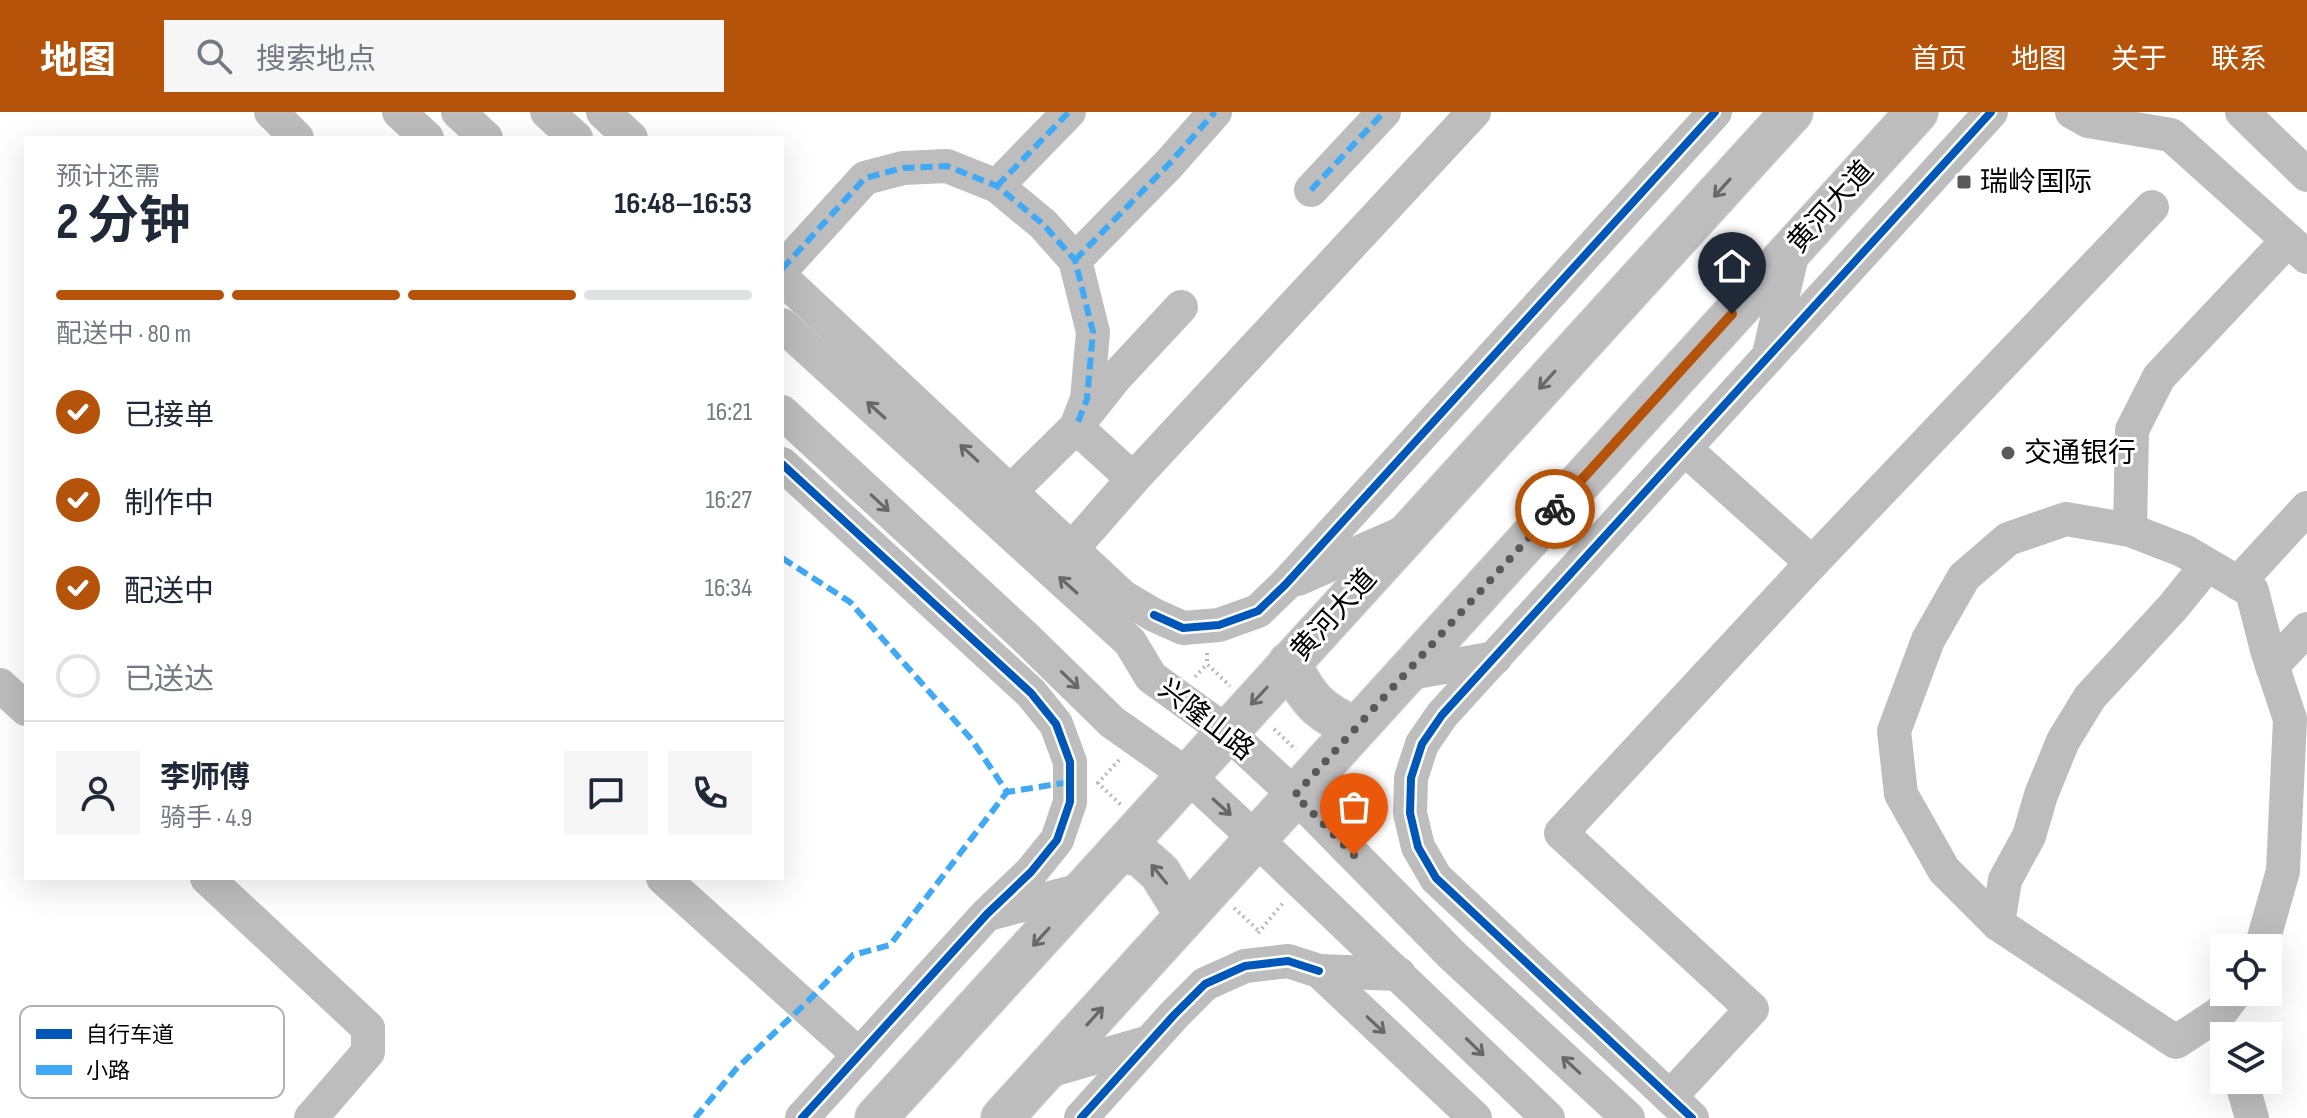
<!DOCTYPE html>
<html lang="zh">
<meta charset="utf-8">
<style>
:root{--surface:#fff;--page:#f6f6f7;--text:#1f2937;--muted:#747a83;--line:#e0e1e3;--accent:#b45309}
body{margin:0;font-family:"Sofia Sans Condensed","Noto Sans SC",sans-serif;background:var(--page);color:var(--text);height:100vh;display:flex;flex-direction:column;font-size:30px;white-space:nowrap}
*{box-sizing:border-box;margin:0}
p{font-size:26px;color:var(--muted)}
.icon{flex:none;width:44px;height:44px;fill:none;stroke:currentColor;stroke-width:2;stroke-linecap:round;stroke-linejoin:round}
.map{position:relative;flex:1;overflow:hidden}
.drawer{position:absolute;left:24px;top:24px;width:760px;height:744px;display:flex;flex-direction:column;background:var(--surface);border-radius:0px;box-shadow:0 8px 32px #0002}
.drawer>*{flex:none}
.tools{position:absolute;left:2210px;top:822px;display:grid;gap:16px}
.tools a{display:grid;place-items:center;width:72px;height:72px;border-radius:0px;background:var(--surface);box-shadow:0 8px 32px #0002;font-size:40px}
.pin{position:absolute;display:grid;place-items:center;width:68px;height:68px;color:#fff;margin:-82px -34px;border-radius:50% 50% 50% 0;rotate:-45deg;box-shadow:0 0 8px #0007}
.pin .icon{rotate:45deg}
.courier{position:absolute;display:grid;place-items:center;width:80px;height:80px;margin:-40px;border:6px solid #b45309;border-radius:50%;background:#fff;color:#222;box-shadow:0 2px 10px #0007}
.overview em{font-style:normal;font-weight:700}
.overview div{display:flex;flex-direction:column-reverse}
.overview{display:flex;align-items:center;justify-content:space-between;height:136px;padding:0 32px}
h1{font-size:52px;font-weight:700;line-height:60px}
.bar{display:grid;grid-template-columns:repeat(4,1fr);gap:12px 8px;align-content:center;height:96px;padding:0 32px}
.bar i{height:10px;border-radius:6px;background:var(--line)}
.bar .on{background:var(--accent)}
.bar p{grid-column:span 4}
.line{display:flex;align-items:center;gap:20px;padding:0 32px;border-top:2px solid var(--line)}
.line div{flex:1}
.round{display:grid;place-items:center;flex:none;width:84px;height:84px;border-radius:0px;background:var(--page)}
ol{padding:0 32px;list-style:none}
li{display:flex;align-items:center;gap:24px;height:88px}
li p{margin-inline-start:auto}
li .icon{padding:8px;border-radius:50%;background:var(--accent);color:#fff;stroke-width:4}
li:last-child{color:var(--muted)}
li i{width:44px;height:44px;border:4px solid var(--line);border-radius:50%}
header{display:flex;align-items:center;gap:48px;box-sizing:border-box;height:112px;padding:0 40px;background:var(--accent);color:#fff}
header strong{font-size:38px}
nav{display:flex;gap:44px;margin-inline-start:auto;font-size:28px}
.search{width:560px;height:72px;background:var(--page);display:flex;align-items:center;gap:20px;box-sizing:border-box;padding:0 28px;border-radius:0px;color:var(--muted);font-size:30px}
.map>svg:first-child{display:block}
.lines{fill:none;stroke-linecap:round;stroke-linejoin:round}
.major-casing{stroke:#dbdbdb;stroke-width:44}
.path{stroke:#b8b8b8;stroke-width:4;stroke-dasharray:2 4;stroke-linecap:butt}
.minor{stroke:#bdbdbd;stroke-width:34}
.major{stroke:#bdbdbd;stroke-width:42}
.quiet{stroke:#3fa9f5;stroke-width:6;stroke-dasharray:12 6;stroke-linecap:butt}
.cycleway-casing{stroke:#fff;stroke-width:13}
.cycleway{stroke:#0057b8;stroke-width:8}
.oneway{stroke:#686868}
.done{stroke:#595959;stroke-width:8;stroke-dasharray:0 14.4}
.route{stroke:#b45309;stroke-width:10}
.poi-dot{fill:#595959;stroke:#fff;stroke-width:3}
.labels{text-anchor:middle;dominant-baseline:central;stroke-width:6;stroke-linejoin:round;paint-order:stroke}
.poi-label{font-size:28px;fill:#000;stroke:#fff;text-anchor:start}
.street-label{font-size:28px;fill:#000;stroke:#fff}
.key{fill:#fff;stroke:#b2b2b2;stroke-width:2}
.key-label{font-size:22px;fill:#000}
</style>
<header>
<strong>地图</strong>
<div class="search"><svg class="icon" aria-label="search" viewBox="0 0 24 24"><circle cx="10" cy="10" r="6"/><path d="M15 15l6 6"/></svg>搜索地点</div>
<nav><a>首页</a><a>地图</a><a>关于</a><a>联系</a></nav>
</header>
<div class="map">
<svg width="2307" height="1006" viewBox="0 0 2307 1006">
<rect width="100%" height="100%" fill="#fff"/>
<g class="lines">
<!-- major casing -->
<g class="major-casing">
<g id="major">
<path d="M1289,551c19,36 29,49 67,65"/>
<polyline points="1118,740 1140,743 1160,761 1186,803"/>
<polyline points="876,1006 1792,0"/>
<polyline points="1002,1006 1917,0"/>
</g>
</g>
<!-- path -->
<g class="path">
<polyline points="1207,541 1207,552 1230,574"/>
<polyline points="1195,565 1207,552"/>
<polyline points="1274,617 1296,638"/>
<polyline points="1119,648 1098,671 1121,693"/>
<polyline points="1342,678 1368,697 1383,699"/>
<polyline points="1234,796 1259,819"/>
<polyline points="1258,821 1283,791"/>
</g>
<!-- minor -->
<g class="minor">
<polyline points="271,0 297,26"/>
<polyline points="399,0 427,26"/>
<polyline points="458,0 486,26"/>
<polyline points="547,0 576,26"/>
<polyline points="603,0 631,26"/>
<polyline points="2072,0 2088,9 2171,23 2307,145"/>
<polyline points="2242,0 2307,63"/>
<polyline points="997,74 1069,0"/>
<polyline points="1311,78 1384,0"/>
<polyline points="1075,148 1169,52 1215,0"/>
<polyline points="782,157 865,66 903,56 947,54 997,74 1043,112 1075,148 1093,220 1087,287 1076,315 1133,367"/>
<polyline points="782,166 1122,484 1154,503 1183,516 1219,513 1258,499 1286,472 1715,0"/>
<polyline points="782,213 1130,530 1151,565 1227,620 1295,683 1453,844 1628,1006"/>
<polyline points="1769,242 1794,135"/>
<polyline points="782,300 1024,524 1112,610 1187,663 1256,727 1548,1006"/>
<polyline points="1685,337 1812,451"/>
<polyline points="782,352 1031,581 1056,612 1070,650 1070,690 1057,728 1031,760 987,802 802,1006"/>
<polyline points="1010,380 1076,315 1114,267 1181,195"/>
<polyline points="2130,418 2132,318 2159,265 2288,128"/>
<polyline points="1071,438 1133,367 1474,0"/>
<polyline points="1298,467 1407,419"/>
<polyline points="2238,471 2307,396"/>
<polyline points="2272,554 2307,517"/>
<polyline points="1405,562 1495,546"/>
<polyline points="0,573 26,597"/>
<polyline points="207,766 368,916 368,940 311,1006"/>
<polyline points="663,766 859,943"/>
<polyline points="992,801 1085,777"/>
<polyline points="1998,812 2005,768 2029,724 2041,683 2063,629 2090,585 2173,495 2207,453"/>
<polyline points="1319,859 1475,1006"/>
<polyline points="2236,880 2220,901 2176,930 1998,812 1944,758 1901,682 1894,619 1928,528 1964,465 2008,427 2066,407 2130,418 2184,439 2252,479 2267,538 2290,607 2283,759 2261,836"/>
<polyline points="1042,961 1149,930"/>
<polyline points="2241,968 2252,1006"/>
<polyline points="1670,985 1752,897 1561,721 1812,451 2152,95"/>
<polyline points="1081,1006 1174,903 1205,872 1245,854 1288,849 1319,859 1399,862"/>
<polyline points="1692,1006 1436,766 1418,735 1410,701 1411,666 1422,632 1442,603 1991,0"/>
</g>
<!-- major -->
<use href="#major" class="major"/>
<!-- quiet -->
<g class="quiet">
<polyline points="997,74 1069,0"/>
<polyline points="1311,78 1384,0"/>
<polyline points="1075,148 1169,52 1215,0"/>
<polyline points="782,157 865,66 903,56 947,54 997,74 1043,112 1075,148 1093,220 1087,287 1076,315"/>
<polyline points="782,446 850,490 972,628 1007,680 1070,670"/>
<polyline points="695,1006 736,957 804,893 853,843 890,833 1007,680"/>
</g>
<!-- cycleway casing -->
<g class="cycleway-casing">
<g id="cycleway">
<polyline points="782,352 1031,581 1056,612 1070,650 1070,690 1057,728 1031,760 987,802 802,1006"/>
<polyline points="1154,503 1183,516 1219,513 1258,499 1286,472 1715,0"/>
<polyline points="1081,1006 1174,903 1205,872 1245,854 1288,849 1319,859"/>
<polyline points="1692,1006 1436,766 1418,735 1410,701 1411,666 1422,632 1442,603 1991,0"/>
</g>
</g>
<!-- cycleway -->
<use href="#cycleway" class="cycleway"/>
</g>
<!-- one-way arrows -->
<defs><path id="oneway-shaft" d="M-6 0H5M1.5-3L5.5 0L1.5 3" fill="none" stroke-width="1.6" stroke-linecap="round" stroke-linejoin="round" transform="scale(2)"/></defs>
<g class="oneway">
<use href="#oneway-shaft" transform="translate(1722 76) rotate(132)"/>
<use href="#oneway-shaft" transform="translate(1547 268) rotate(132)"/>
<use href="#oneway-shaft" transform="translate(876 298) rotate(-138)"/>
<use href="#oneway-shaft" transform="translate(969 341) rotate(-137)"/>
<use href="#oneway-shaft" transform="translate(880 391) rotate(43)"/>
<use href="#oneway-shaft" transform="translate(1068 473) rotate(-138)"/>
<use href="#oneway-shaft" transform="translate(1070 568) rotate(44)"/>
<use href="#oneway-shaft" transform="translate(1259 584) rotate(133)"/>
<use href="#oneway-shaft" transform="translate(1222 695) rotate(42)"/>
<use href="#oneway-shaft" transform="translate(1159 762) rotate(-129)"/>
<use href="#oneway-shaft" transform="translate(1041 825) rotate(132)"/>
<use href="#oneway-shaft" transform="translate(1095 904) rotate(-48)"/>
<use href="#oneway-shaft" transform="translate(1376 913) rotate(43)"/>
<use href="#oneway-shaft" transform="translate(1475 935) rotate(44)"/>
<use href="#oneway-shaft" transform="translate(1571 953) rotate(-137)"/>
</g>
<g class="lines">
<!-- done -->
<polyline class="done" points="1354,743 1295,683 1555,397"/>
<!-- route -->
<polyline class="route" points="1555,397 1732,202"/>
</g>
<!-- markers -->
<g class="poi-dot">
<rect x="1956" y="62" width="16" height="16" rx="4"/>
<circle cx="2008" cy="341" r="8"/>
</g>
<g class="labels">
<!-- poi labels -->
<g class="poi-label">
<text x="1980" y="70">瑞岭国际</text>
<text x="2024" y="341">交通银行</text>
</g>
<!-- street labels -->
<g class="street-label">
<text transform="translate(1831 95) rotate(-48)">黄河大道</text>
<text transform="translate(1334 503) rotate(-48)">黄河大道</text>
<text transform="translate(1206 608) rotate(38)">兴隆山路</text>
</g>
</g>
<!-- legend -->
<rect x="20" y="894" width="264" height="92" rx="12" class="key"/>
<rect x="36" y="917" width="36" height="10" fill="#0057b8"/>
<rect x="36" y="953" width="36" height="10" fill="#3fa9f5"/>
<g class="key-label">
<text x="86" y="930">自行车道</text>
<text x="86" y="966">小路</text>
</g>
</svg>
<div class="tools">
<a><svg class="icon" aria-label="locate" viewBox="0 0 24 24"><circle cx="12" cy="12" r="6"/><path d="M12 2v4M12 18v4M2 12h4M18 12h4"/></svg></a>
<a><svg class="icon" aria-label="layers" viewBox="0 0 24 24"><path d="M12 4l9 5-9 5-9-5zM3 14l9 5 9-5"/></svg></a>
</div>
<div class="pin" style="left:1354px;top:743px;background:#ea580c"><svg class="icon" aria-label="bag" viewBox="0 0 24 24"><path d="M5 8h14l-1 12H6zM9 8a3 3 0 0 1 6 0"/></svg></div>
<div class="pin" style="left:1732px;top:202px;background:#1f2937"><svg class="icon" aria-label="home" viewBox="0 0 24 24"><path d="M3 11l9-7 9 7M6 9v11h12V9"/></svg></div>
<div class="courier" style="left:1555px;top:397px"><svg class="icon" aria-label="bike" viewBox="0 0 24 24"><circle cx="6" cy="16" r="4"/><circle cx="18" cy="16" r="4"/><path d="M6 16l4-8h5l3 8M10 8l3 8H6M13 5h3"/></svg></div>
<section class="drawer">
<div class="overview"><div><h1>2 分钟</h1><p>预计还需</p></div><em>16:48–16:53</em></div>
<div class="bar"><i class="on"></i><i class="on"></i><i class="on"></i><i></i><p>配送中 · 80 m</p></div>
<ol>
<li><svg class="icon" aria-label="check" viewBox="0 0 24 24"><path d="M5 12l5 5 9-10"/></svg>已接单<p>16:21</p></li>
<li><svg class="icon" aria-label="check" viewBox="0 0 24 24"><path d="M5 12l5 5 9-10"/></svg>制作中<p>16:27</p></li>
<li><svg class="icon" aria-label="check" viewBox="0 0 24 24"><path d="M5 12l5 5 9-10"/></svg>配送中<p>16:34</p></li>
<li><i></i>已送达</li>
</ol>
<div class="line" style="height:144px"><a class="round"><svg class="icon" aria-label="person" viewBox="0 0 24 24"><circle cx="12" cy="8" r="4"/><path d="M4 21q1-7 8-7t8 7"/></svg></a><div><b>李师傅</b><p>骑手 · 4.9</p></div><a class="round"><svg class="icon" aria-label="chat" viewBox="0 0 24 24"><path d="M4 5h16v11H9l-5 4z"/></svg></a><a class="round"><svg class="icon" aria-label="phone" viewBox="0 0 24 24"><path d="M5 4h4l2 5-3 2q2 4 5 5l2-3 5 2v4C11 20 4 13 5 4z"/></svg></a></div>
</section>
</div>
